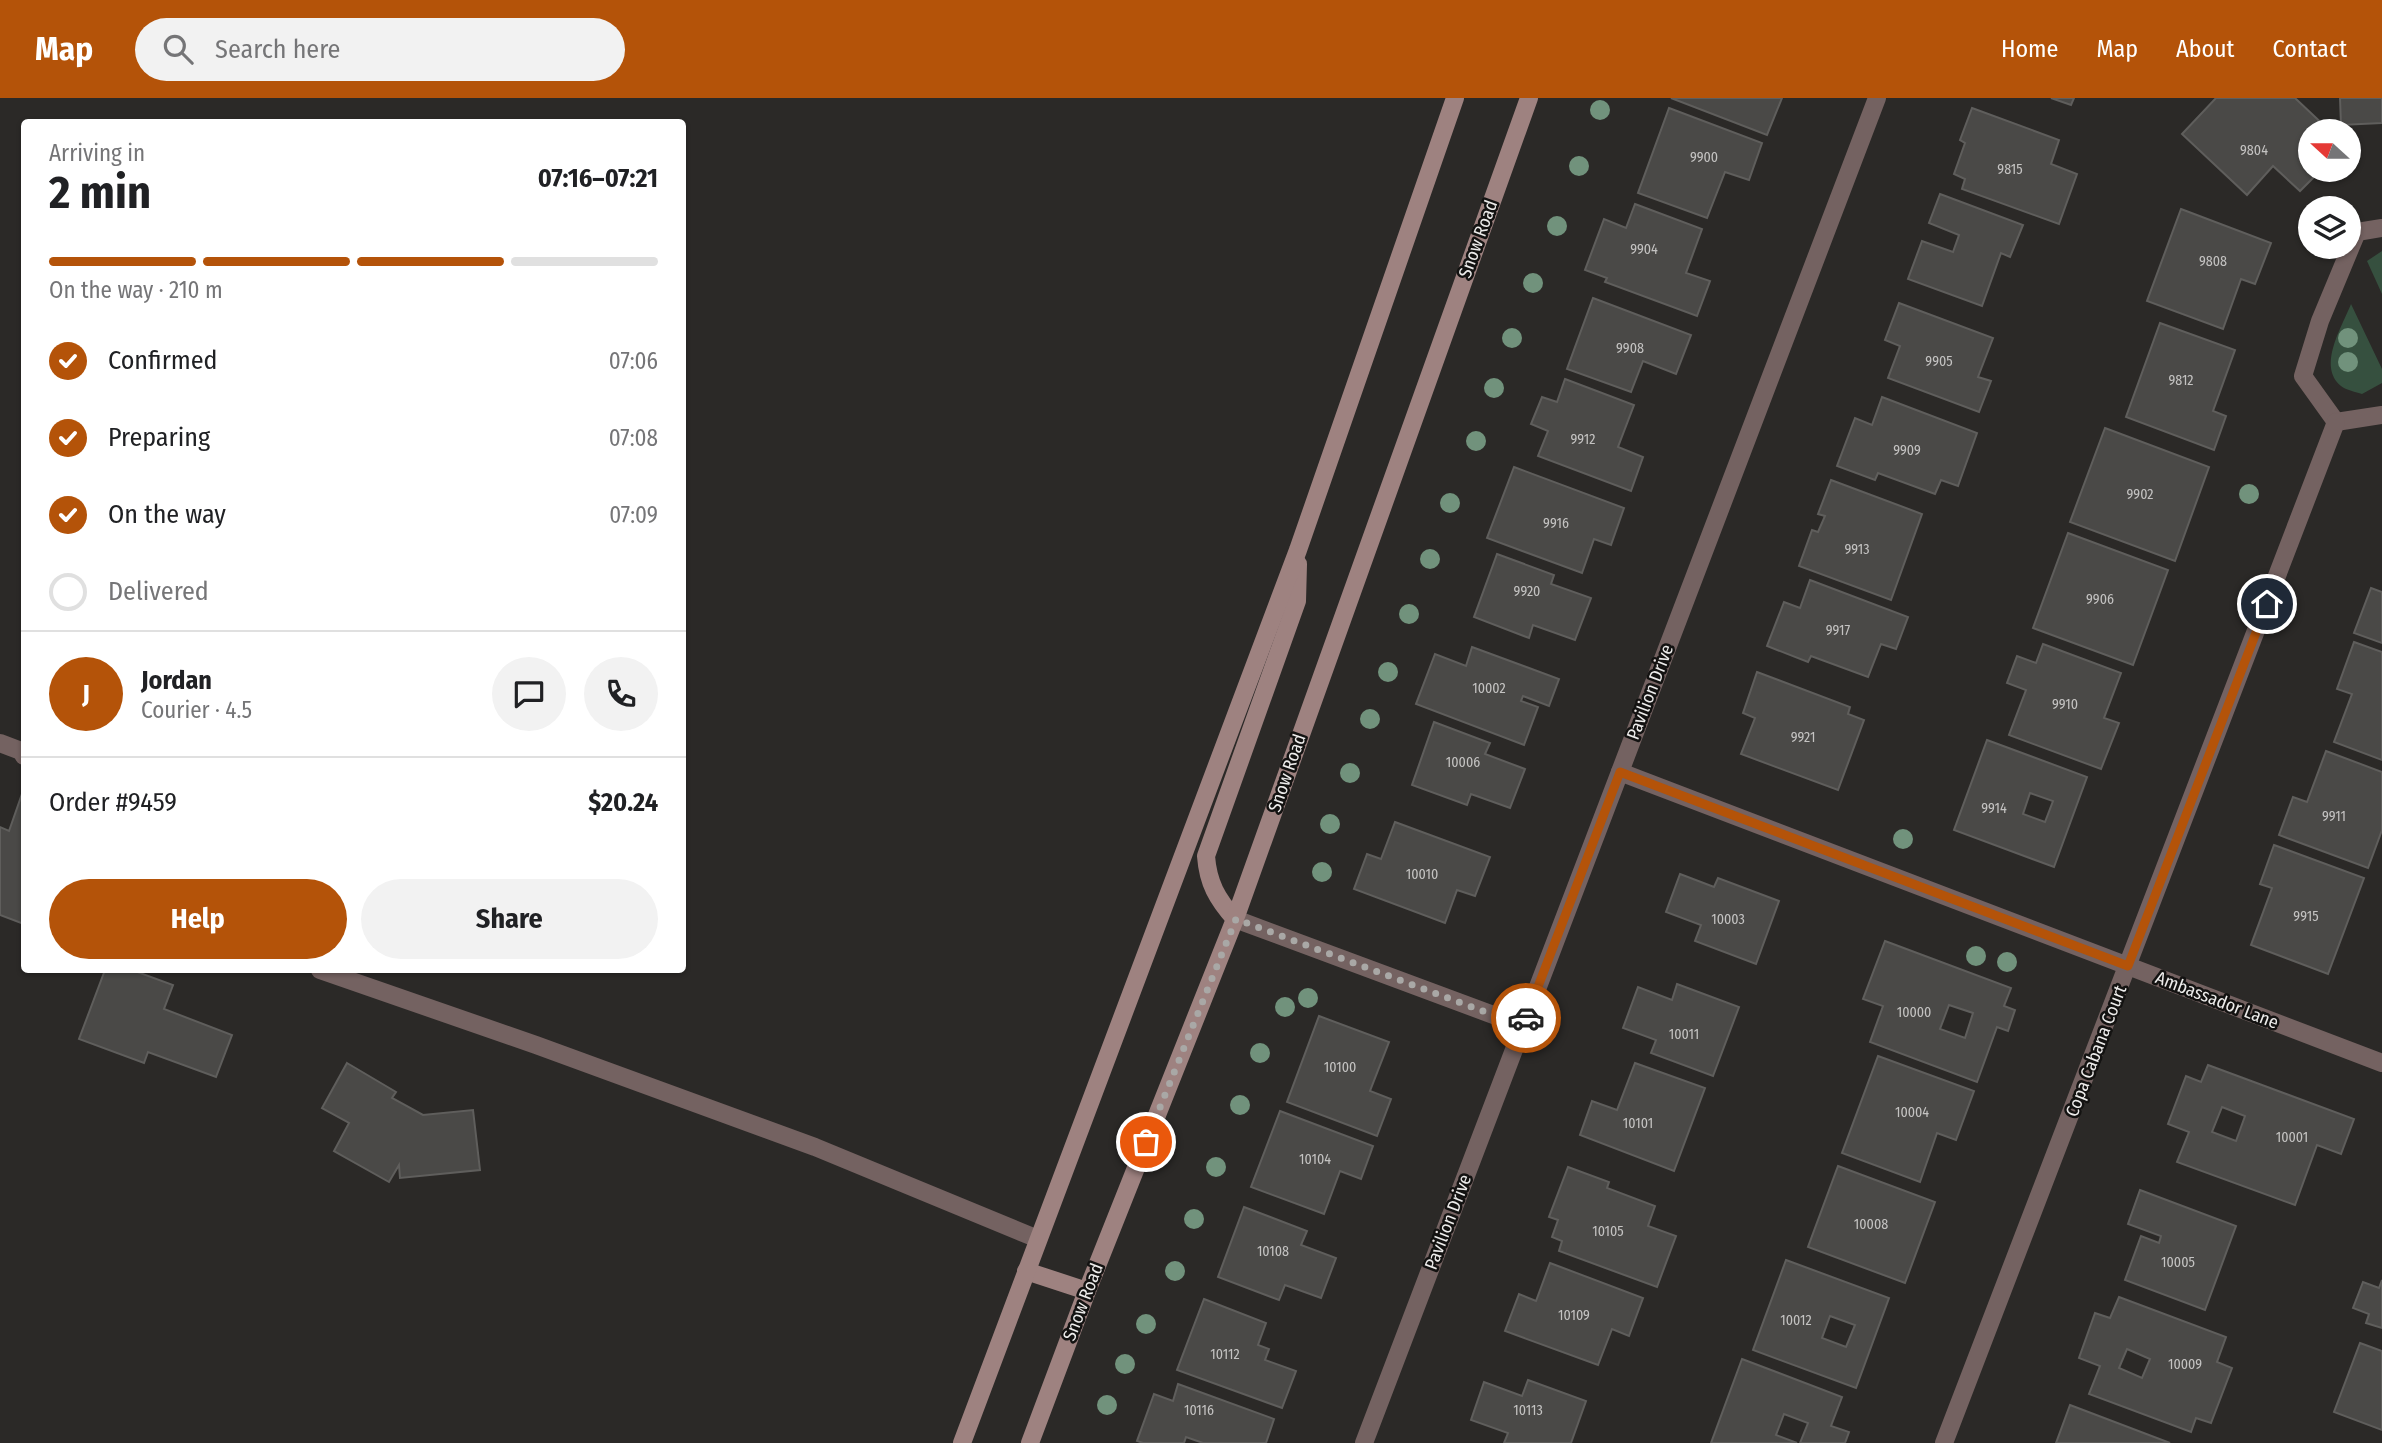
<!DOCTYPE html>
<meta charset="utf-8">
<style>
:root{--surface:#fff;--page:#f2f2f2;--text:#202124;--muted:#757577;--line:#e0e0e0;--accent:#b45309}
body{margin:0;font-family:"Fira Sans Condensed",sans-serif;background:var(--page);color:var(--text);height:100vh;display:flex;flex-direction:column;font-size:26px;white-space:nowrap}
*{box-sizing:border-box;margin:0}
p{font-size:23px;color:var(--muted)}
.icon{flex:none;width:38px;height:38px;fill:none;stroke:currentColor;stroke-width:2;stroke-linecap:round;stroke-linejoin:round}
.map{position:relative;flex:1;overflow:hidden}
.panel{position:absolute;left:21px;top:21px;width:665px;height:854px;display:flex;flex-direction:column;background:var(--surface);border-radius:7px;box-shadow:0 2px 5px #0004}
.panel>*{flex:none}
.needle{width:46px;rotate:291deg}
.controls{position:absolute;left:2298px;top:21px;display:grid;gap:14px}
.controls a{display:grid;place-items:center;width:63px;height:63px;border-radius:50%;background:var(--surface);box-shadow:0 2px 5px #0004;font-size:35px}
.pin{position:absolute;display:grid;place-items:center;width:60px;height:60px;color:#fff;margin:-30px;border:4px solid #fff;border-radius:50%;box-shadow:0 2px 7px #0007}
.courier{position:absolute;display:grid;place-items:center;width:70px;height:70px;margin:-35px;border:5px solid #b45309;border-radius:50%;background:#fff;color:#222;box-shadow:0 2px 9px #0007}
.head em{font-style:normal;font-weight:700}
.head div{display:flex;flex-direction:column-reverse}
.head{display:flex;align-items:center;justify-content:space-between;height:119px;padding:0 28px}
h1{font-size:46px;font-weight:700;line-height:52px}
.bar{display:grid;grid-template-columns:repeat(4,1fr);gap:10px 7px;align-content:center;height:84px;padding:0 28px}
.bar i{height:9px;border-radius:5px;background:var(--line)}
.bar .selected{background:var(--accent)}
.bar p{grid-column:span 4}
.line{display:flex;align-items:center;gap:18px;padding:0 28px;border-top:2px solid var(--line)}
.line div{flex:1}
.round{display:grid;place-items:center;flex:none;width:74px;height:74px;border-radius:37px;background:var(--page)}
ol{padding:0 28px;list-style:none}
li{display:flex;align-items:center;gap:21px;height:77px}
li p{margin-inline-start:auto}
li .icon{padding:7px;border-radius:50%;background:var(--accent);color:#fff;stroke-width:4}
li:last-child{color:var(--muted)}
li i{width:38px;height:38px;border:4px solid var(--line);border-radius:50%}
.action{display:flex;gap:14px;margin-top:auto;padding:14px 28px}
.action a{flex:1;height:80px;border-radius:42px;background:var(--accent);color:#fff;font-size:28px;font-weight:700;line-height:80px;text-align:center}
.action a+a{background:var(--page);color:var(--text)}
header{display:flex;align-items:center;gap:42px;box-sizing:border-box;height:98px;padding:0 35px;background:var(--accent);color:#fff}
header strong{font-size:33px}
nav{display:flex;gap:38px;margin-inline-start:auto;font-size:24px}
.search{width:490px;height:63px;background:var(--page);display:flex;align-items:center;gap:18px;box-sizing:border-box;padding:0 24px;border-radius:38px;color:var(--muted);font-size:26px}
.map>svg:first-child{display:block}
.green{fill:#36503f}
.building{fill:#4a4947;stroke:#5f5e5c;stroke-width:2;fill-rule:evenodd}
.lines{fill:none;stroke-linecap:round;stroke-linejoin:round}
.service{stroke:#746261;stroke-width:18}
.minor{stroke:#746261;stroke-width:18}
.secondary{stroke:#9e8280;stroke-width:18}
.tree{fill:#71927c}
.done{stroke:#a9a8a6;stroke-width:7;stroke-dasharray:0 12.6}
.route{stroke:#b45309;stroke-width:9}
.labels{text-anchor:middle;dominant-baseline:central;stroke-width:5;stroke-linejoin:round;paint-order:stroke}
.number-label{font-size:14px;fill:#c4c3c2}
.street-label{font-size:18px;fill:#edeceb;stroke:#131211}
</style>
<header>
<strong>Map</strong>
<div class="search"><svg class="icon" aria-label="search" viewBox="0 0 24 24"><circle cx="10" cy="10" r="6"/><path d="M15 15l6 6"/></svg>Search here</div>
<nav><a>Home</a><a>Map</a><a>About</a><a>Contact</a></nav>
</header>
<div class="map">
<svg width="2382" height="1345" viewBox="0 0 2382 1345">
<rect width="100%" height="100%" fill="#2b2927"/>
<!-- green -->
<g class="green">
<polygon points="2382,153 2382,196 2367,163"/>
<path d="M2351,206l31,65v14l-20,11c-6,-2 -16,-4 -21,-8 -24,-20 1,-59 10,-82z"/>
</g>
<!-- building -->
<g class="building">
<polygon points="1671,0 1782,0 1767,37"/>
<polygon points="2051,0 2074,0 2071,7"/>
<polygon points="2216,0 2295,0 2330,33 2310,33 2310,72 2321,72 2300,93 2273,68 2247,97 2182,36"/>
<polygon points="2340,0 2382,0 2382,25 2341,27"/>
<polygon points="1669,10 1762,45 1749,82 1725,74 1707,120 1638,95"/>
<polygon points="1972,10 2059,42 2051,66 2077,76 2059,126 1962,91 1965,81 1954,76 1965,45 1960,42"/>
<polygon points="1940,96 2023,127 2010,159 2001,155 1982,208 1908,181 1922,143 1953,154 1959,137 1929,125"/>
<polygon points="1635,106 1702,131 1686,175 1710,183 1697,218 1605,184 1607,180 1585,172 1604,121 1626,130"/>
<polygon points="2181,111 2271,145 2255,186 2241,181 2223,231 2147,203"/>
<polygon points="1593,200 1691,237 1676,276 1643,263 1631,294 1567,271"/>
<polygon points="1899,205 1993,240 1978,279 1991,283 1979,314 1888,280 1900,248 1885,242"/>
<polygon points="2160,225 2235,252 2213,313 2226,318 2214,352 2126,319"/>
<polygon points="1565,281 1634,307 1618,349 1643,359 1631,393 1538,358 1548,333 1531,326 1542,299 1557,304"/>
<polygon points="1882,299 1977,335 1958,388 1941,382 1935,396 1878,375 1875,382 1837,368 1855,320 1872,327"/>
<polygon points="2105,330 2209,369 2175,463 2070,424"/>
<polygon points="1514,369 1624,410 1611,447 1594,441 1582,475 1487,440"/>
<polygon points="1831,382 1922,416 1891,502 1799,468 1812,432 1818,434 1825,418 1818,416"/>
<polygon points="2068,435 2168,472 2133,567 2033,530"/>
<polygon points="1497,456 1554,477 1551,486 1591,500 1575,542 1533,527 1529,540 1474,519"/>
<polygon points="1810,482 1908,519 1896,551 1881,546 1868,579 1811,558 1808,564 1767,548 1784,504 1800,510"/>
<polygon points="2371,490 2382,494 2382,545 2354,535"/>
<polygon points="2354,544 2382,554 2382,662 2334,644 2352,596 2337,591"/>
<polygon points="2043,546 2121,575 2104,620 2119,625 2101,671 2009,637 2026,592 2007,585 2017,558 2036,565"/>
<polygon points="1472,549 1559,581 1549,608 1523,598 1521,603 1538,609 1524,647 1416,606 1435,556 1466,568"/>
<polygon points="1757,574 1850,609 1848,616 1864,622 1838,692 1741,656 1755,620 1743,615"/>
<polygon points="1434,624 1490,645 1485,656 1525,671 1510,710 1471,696 1467,707 1412,687"/>
<path d="M1987,642l100,37 -33,90 -100,-37zM2030,695l23,8 -8,21 -22,-8z"/>
<polygon points="2326,653 2382,674 2382,732 2368,770 2279,737 2293,699 2307,704"/>
<polygon points="22,696 24,697 24,826 0,817 0,729 9,733"/>
<polygon points="1395,724 1490,759 1475,798 1457,792 1445,825 1354,791 1367,756 1381,761"/>
<polygon points="2274,747 2364,780 2328,876 2251,847 2272,790 2260,786"/>
<polygon points="1680,776 1714,789 1718,780 1779,803 1756,866 1695,843 1701,827 1666,814"/>
<path d="M1885,843l126,47 -7,18 11,4 -7,21 -11,-4 -20,55 -107,-40 13,-36 -20,-7zM1949,907l24,8 -8,25 -25,-9z"/>
<polygon points="105,872 132,872 173,887 164,911 232,937 216,979 148,954 144,965 79,941"/>
<polygon points="1677,886 1739,909 1713,978 1651,955 1656,942 1623,930 1638,889 1672,902"/>
<polygon points="1319,918 1389,944 1370,993 1391,1001 1377,1038 1287,1004"/>
<polygon points="1878,958 1974,993 1956,1042 1937,1035 1920,1084 1842,1055"/>
<polygon points="347,965 396,994 392,1000 423,1017 473,1012 480,1072 400,1080 399,1067 389,1084 334,1053 349,1025 322,1010"/>
<polygon points="1635,965 1705,990 1674,1073 1580,1037 1592,1003 1617,1012"/>
<path d="M2208,967l146,54 -13,35 -24,-9 -22,60 -118,-43 12,-30 -21,-8 18,-48 15,6zM2222,1009l23,9 -9,25 -24,-9z"/>
<polygon points="1280,1013 1373,1048 1361,1081 1340,1073 1324,1116 1251,1089"/>
<polygon points="1838,1068 1935,1104 1905,1185 1808,1149"/>
<polygon points="1568,1069 1609,1084 1607,1090 1655,1108 1648,1128 1676,1138 1657,1189 1559,1153 1562,1143 1552,1139 1558,1122 1549,1119"/>
<polygon points="2140,1092 2236,1128 2205,1212 2125,1182 2141,1138 2159,1145 2161,1138 2128,1126"/>
<polygon points="1244,1109 1307,1133 1301,1147 1336,1160 1321,1200 1285,1187 1279,1202 1218,1179"/>
<path d="M1786,1162l103,38 -33,90 -103,-38zM1830,1218l25,9 -9,22 -24,-9z"/>
<polygon points="1550,1165 1643,1200 1629,1238 1612,1231 1598,1267 1505,1233 1519,1196 1536,1203"/>
<polygon points="2382,1182 2382,1230 2366,1225 2369,1216 2353,1210 2363,1184 2379,1190"/>
<path d="M2119,1199l107,40 -9,25 15,6 -21,55 -15,-5 -5,14 -102,-38 11,-28 -21,-8 16,-45 15,5zM2127,1251l23,10 -8,19 -23,-10z"/>
<polygon points="1204,1201 1266,1225 1258,1247 1269,1251 1265,1262 1296,1273 1282,1310 1177,1272"/>
<polygon points="2360,1245 2382,1253 2382,1332 2334,1314"/>
<polygon points="1742,1261 1842,1299 1831,1328 1849,1334 1845,1345 1800,1345 1808,1325 1784,1316 1776,1337 1797,1345 1711,1345"/>
<polygon points="1528,1282 1586,1303 1571,1345 1504,1345 1508,1335 1471,1322 1484,1284 1522,1298"/>
<polygon points="1178,1286 1274,1321 1266,1345 1203,1345 1186,1339 1184,1345 1143,1345 1137,1343 1154,1296 1173,1303"/>
<polygon points="2070,1307 2170,1345 2056,1345"/>
</g>
<g class="lines">
<!-- service -->
<g class="service">
<polyline points="0,645 21,653 24,658"/>
<polyline points="320,872 536,947 815,1049 1038,1141"/>
</g>
<!-- minor -->
<g class="minor">
<polyline points="2336,324 2303,278 2320,223 2357,134 2382,130"/>
<polyline points="2336,324 2382,317"/>
<polyline points="1620,674 2382,965"/>
<polyline points="1235,821 1523,928"/>
<polyline points="1364,1345 1877,0"/>
<polyline points="1944,1345 2336,324"/>
</g>
<!-- secondary -->
<g class="secondary">
<path d="M1235,821c-18,-20 -27,-36 -29,-63l91,-255 1,-37"/>
<polyline points="1026,1173 1087,1193"/>
<polyline points="962,1345 1298,452 1455,0"/>
<polyline points="1030,1345 1087,1193 1235,821 1529,0"/>
</g>
</g>
<!-- trees -->
<g class="tree">
<circle cx="1600" cy="12" r="10"/>
<circle cx="1579" cy="68" r="10"/>
<circle cx="1557" cy="128" r="10"/>
<circle cx="1533" cy="185" r="10"/>
<circle cx="1512" cy="240" r="10"/>
<circle cx="2348" cy="240" r="10"/>
<circle cx="2348" cy="264" r="10"/>
<circle cx="1494" cy="290" r="10"/>
<circle cx="1476" cy="343" r="10"/>
<circle cx="2249" cy="396" r="10"/>
<circle cx="1450" cy="405" r="10"/>
<circle cx="1430" cy="461" r="10"/>
<circle cx="1409" cy="516" r="10"/>
<circle cx="1388" cy="574" r="10"/>
<circle cx="1370" cy="621" r="10"/>
<circle cx="1350" cy="675" r="10"/>
<circle cx="1330" cy="726" r="10"/>
<circle cx="1903" cy="741" r="10"/>
<circle cx="1322" cy="774" r="10"/>
<circle cx="1976" cy="858" r="10"/>
<circle cx="2007" cy="864" r="10"/>
<circle cx="1308" cy="900" r="10"/>
<circle cx="1285" cy="909" r="10"/>
<circle cx="1260" cy="955" r="10"/>
<circle cx="1240" cy="1007" r="10"/>
<circle cx="1216" cy="1069" r="10"/>
<circle cx="1194" cy="1121" r="10"/>
<circle cx="1175" cy="1173" r="10"/>
<circle cx="1146" cy="1226" r="10"/>
<circle cx="1125" cy="1266" r="10"/>
<circle cx="1107" cy="1307" r="10"/>
</g>
<g class="lines">
<!-- done -->
<polyline class="done" points="1146,1044 1236,821 1523,928 1526,920"/>
<!-- route -->
<polyline class="route" points="1526,920 1620,674 2128,868 2267,506"/>
</g>
<g class="labels">
<!-- number labels -->
<g class="number-label">
<text x="2254" y="52">9804</text>
<text x="1704" y="59">9900</text>
<text x="2010" y="71">9815</text>
<text x="1644" y="151">9904</text>
<text x="2213" y="163">9808</text>
<text x="1630" y="250">9908</text>
<text x="1939" y="263">9905</text>
<text x="2181" y="282">9812</text>
<text x="1583" y="341">9912</text>
<text x="1907" y="352">9909</text>
<text x="2140" y="396">9902</text>
<text x="1556" y="425">9916</text>
<text x="1857" y="451">9913</text>
<text x="1527" y="493">9920</text>
<text x="2100" y="501">9906</text>
<text x="1838" y="532">9917</text>
<text x="1489" y="590">10002</text>
<text x="2065" y="606">9910</text>
<text x="1803" y="639">9921</text>
<text x="1463" y="664">10006</text>
<text x="1994" y="710">9914</text>
<text x="2334" y="718">9911</text>
<text x="1422" y="776">10010</text>
<text x="2306" y="818">9915</text>
<text x="1728" y="821">10003</text>
<text x="1914" y="914">10000</text>
<text x="1684" y="936">10011</text>
<text x="1340" y="969">10100</text>
<text x="1912" y="1014">10004</text>
<text x="1638" y="1025">10101</text>
<text x="2292" y="1039">10001</text>
<text x="1315" y="1061">10104</text>
<text x="1871" y="1126">10008</text>
<text x="1608" y="1133">10105</text>
<text x="1273" y="1153">10108</text>
<text x="2178" y="1164">10005</text>
<text x="1574" y="1217">10109</text>
<text x="1796" y="1222">10012</text>
<text x="1225" y="1256">10112</text>
<text x="2185" y="1266">10009</text>
<text x="1199" y="1312">10116</text>
<text x="1528" y="1312">10113</text>
</g>
<!-- street labels -->
<g class="street-label">
<text transform="translate(1478 141) rotate(-70)">Snow Road</text>
<text transform="translate(1650 594) rotate(-69)">Pavilion Drive</text>
<text transform="translate(1287 675) rotate(-71)">Snow Road</text>
<text transform="translate(2217 902) rotate(21)">Ambassador Lane</text>
<text transform="translate(2096 953) rotate(-69)">Copa Cabana Court</text>
<text transform="translate(1448 1124) rotate(-69)">Pavilion Drive</text>
<text transform="translate(1083 1204) rotate(-69)">Snow Road</text>
</g>
</g>
</svg>
<div class="controls">
<a><svg class="needle" viewBox="-14 -14 28 28"><path d="M0-13l5 13h-10z" fill="#e53935"/><path d="M0 13l5-13h-10z" fill="#757577"/></svg></a>
<a><svg class="icon" aria-label="layers" viewBox="0 0 24 24"><path d="M12 4l9 5-9 5-9-5zM3 14l9 5 9-5"/></svg></a>
</div>
<div class="pin" style="left:1146px;top:1044px;background:#ea580c"><svg class="icon" aria-label="bag" viewBox="0 0 24 24"><path d="M5 8h14l-1 12H6zM9 8a3 3 0 0 1 6 0"/></svg></div>
<div class="pin" style="left:2267px;top:506px;background:#1f2937"><svg class="icon" aria-label="home" viewBox="0 0 24 24"><path d="M3 11l9-7 9 7M6 9v11h12V9"/></svg></div>
<div class="courier" style="left:1526px;top:920px"><svg class="icon" aria-label="car" viewBox="0 0 24 24"><path d="M5 17H2v-5l4-1 3-4h7l3 4 3 1v5h-3M9 17h6M6 11h13"/><circle cx="7" cy="17" r="2"/><circle cx="17" cy="17" r="2"/></svg></div>
<section class="panel">
<div class="head"><div><h1>2 min</h1><p>Arriving in</p></div><em>07:16–07:21</em></div>
<div class="bar"><i class="selected"></i><i class="selected"></i><i class="selected"></i><i></i><p>On the way · 210 m</p></div>
<ol>
<li><svg class="icon" aria-label="check" viewBox="0 0 24 24"><path d="M5 12l5 5 9-10"/></svg>Confirmed<p>07:06</p></li>
<li><svg class="icon" aria-label="check" viewBox="0 0 24 24"><path d="M5 12l5 5 9-10"/></svg>Preparing<p>07:08</p></li>
<li><svg class="icon" aria-label="check" viewBox="0 0 24 24"><path d="M5 12l5 5 9-10"/></svg>On the way<p>07:09</p></li>
<li><i></i>Delivered</li>
</ol>
<div class="line" style="height:126px"><b class="round" style="background:var(--accent);color:#fff">J</b><div><b>Jordan</b><p>Courier · 4.5</p></div><a class="round"><svg class="icon" aria-label="chat" viewBox="0 0 24 24"><path d="M4 5h16v11H9l-5 4z"/></svg></a><a class="round"><svg class="icon" aria-label="phone" viewBox="0 0 24 24"><path d="M5 4h4l2 5-3 2q2 4 5 5l2-3 5 2v4C11 20 4 13 5 4z"/></svg></a></div>
<div class="line" style="height:91px"><div>Order #9459</div><b>$20.24</b></div>
<div class="action"><a>Help</a><a>Share</a></div>
</section>
</div>
